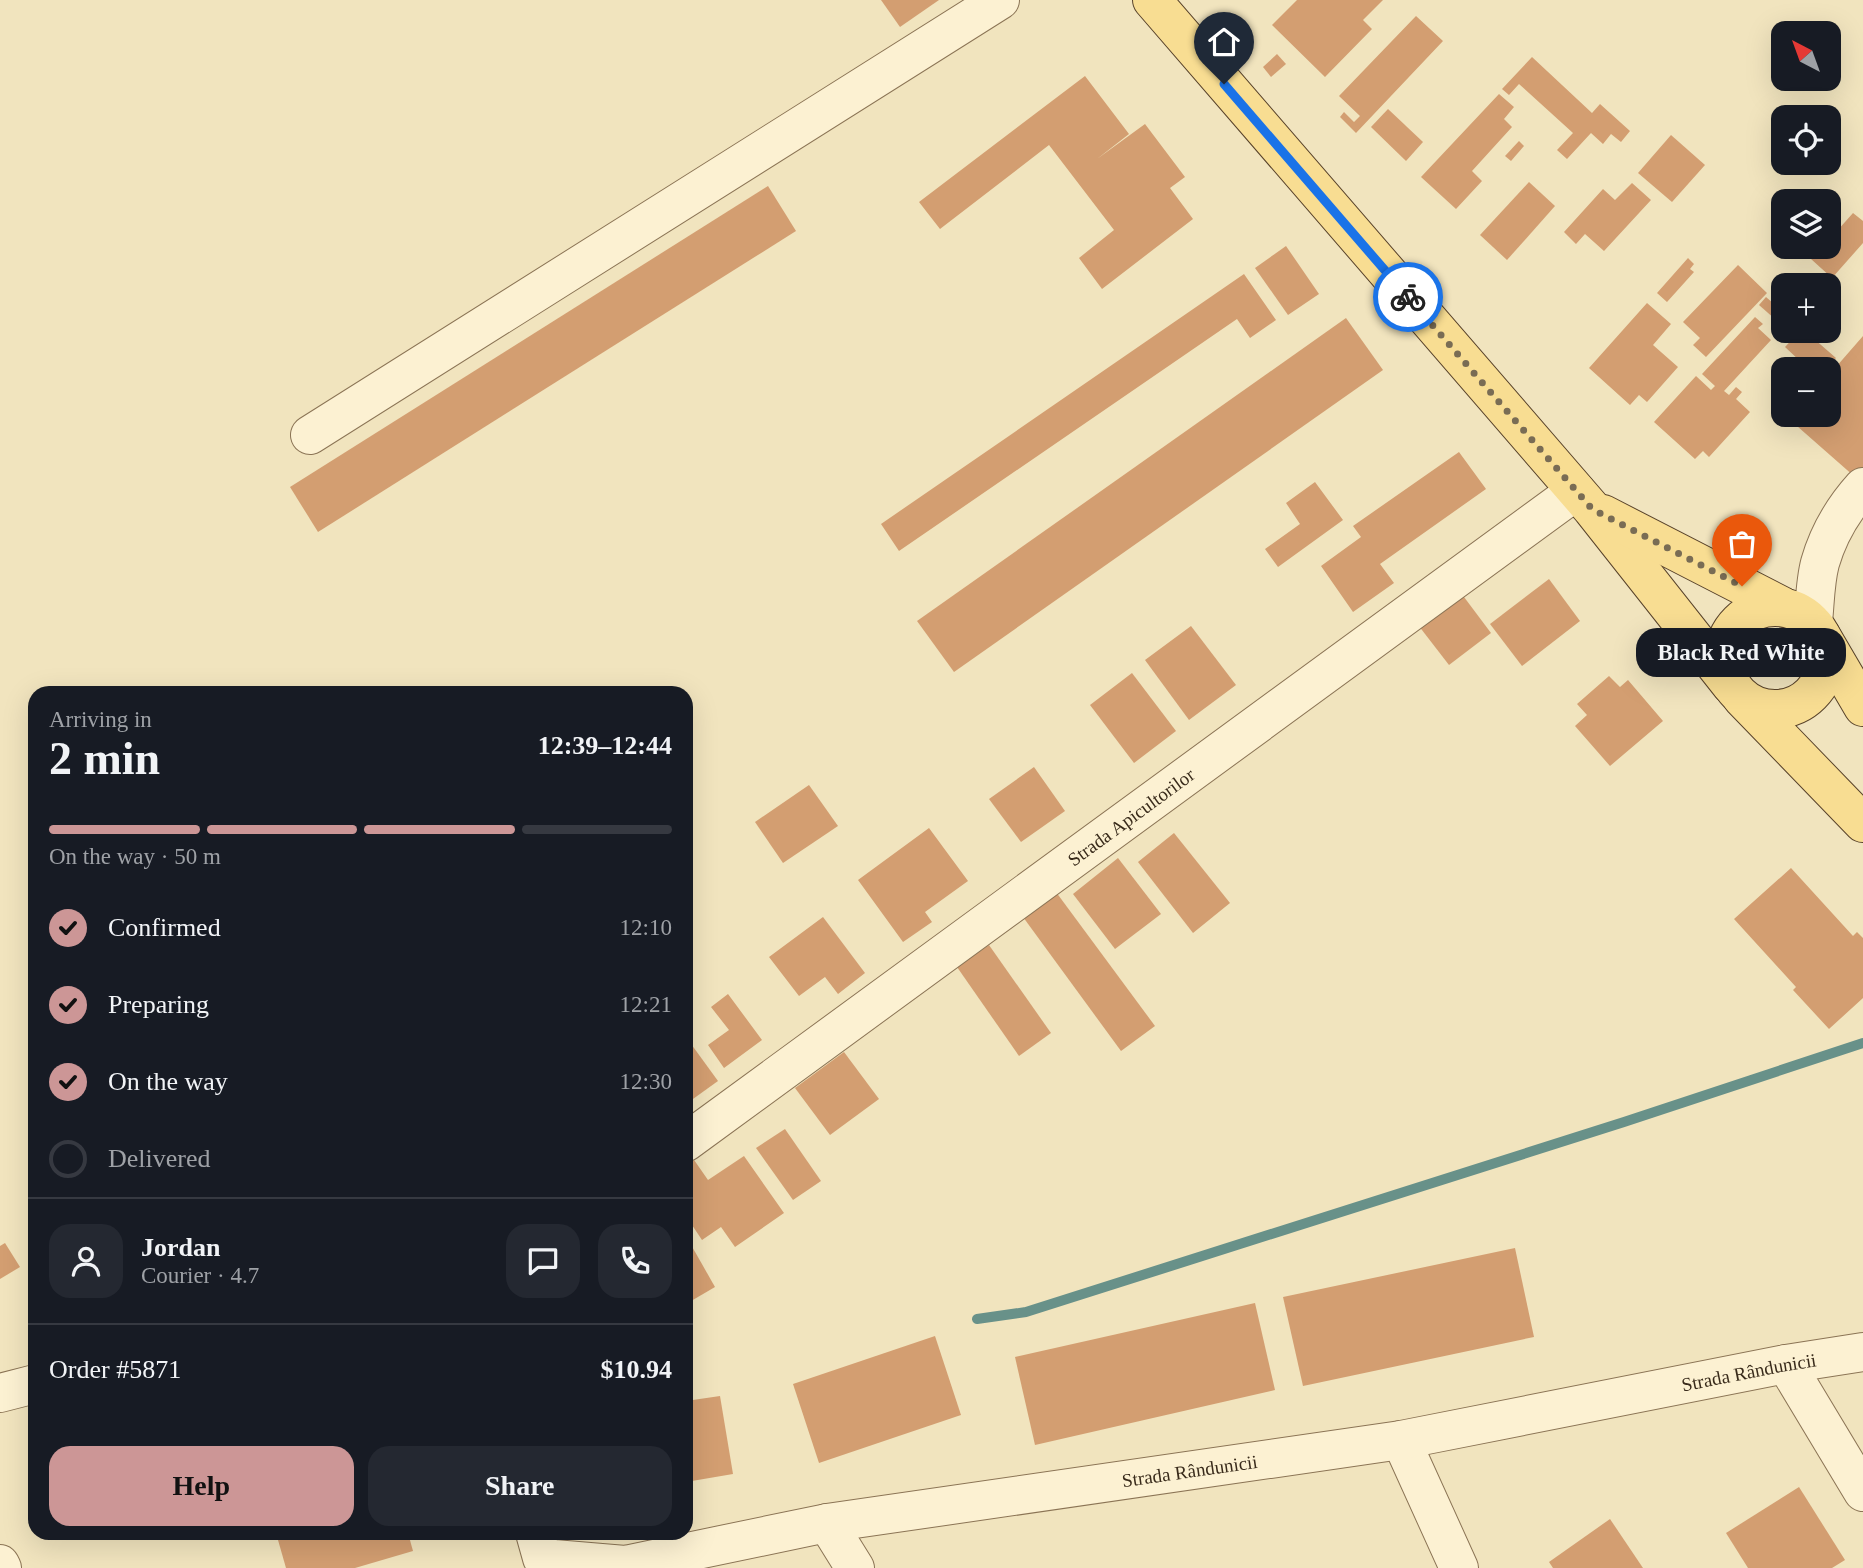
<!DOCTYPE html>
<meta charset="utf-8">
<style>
:root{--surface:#171b24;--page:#242831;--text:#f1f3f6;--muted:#9ea1a6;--line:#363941;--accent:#cc9696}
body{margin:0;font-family:Georgia,serif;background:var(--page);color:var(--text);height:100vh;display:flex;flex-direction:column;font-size:26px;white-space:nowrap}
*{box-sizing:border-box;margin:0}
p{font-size:23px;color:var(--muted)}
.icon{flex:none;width:38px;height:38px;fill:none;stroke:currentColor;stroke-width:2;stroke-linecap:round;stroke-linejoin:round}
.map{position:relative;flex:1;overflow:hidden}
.side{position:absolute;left:28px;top:686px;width:665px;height:854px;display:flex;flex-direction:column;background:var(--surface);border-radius:21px;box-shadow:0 7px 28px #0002}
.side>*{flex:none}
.needle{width:46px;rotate:319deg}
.fabs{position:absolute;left:1771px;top:21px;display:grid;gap:14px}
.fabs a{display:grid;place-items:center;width:70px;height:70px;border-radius:14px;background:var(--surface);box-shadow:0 7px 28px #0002;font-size:35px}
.pin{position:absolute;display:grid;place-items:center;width:60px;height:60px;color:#fff;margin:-72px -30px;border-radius:50% 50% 50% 0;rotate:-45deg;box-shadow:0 0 7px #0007}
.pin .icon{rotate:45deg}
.courier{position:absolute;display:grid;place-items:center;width:70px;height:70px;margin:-35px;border:5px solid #1a73e8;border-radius:50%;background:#fff;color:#222;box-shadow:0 2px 9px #0007}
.bubble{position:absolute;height:49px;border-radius:21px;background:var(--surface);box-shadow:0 7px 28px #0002;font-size:23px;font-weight:700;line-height:49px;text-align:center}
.overview em{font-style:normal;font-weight:700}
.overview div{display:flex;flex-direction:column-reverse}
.overview{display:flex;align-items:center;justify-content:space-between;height:119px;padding:0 21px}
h1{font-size:46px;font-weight:700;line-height:52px}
.bar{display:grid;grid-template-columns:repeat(4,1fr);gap:10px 7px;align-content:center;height:84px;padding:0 21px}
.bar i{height:9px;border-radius:5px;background:var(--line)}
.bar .on{background:var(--accent)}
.bar p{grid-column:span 4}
.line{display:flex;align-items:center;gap:18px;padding:0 21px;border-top:2px solid var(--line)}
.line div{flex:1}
.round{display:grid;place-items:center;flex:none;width:74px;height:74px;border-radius:21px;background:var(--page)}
ol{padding:0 21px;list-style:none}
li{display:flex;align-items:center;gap:21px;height:77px}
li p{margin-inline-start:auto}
li .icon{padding:7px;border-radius:50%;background:var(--accent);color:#111;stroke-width:4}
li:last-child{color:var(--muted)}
li i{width:38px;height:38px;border:4px solid var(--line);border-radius:50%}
.button{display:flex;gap:14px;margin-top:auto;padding:14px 21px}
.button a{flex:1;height:80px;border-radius:21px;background:var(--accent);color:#111;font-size:28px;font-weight:700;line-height:80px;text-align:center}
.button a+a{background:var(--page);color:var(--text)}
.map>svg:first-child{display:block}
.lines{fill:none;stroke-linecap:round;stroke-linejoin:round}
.stream{stroke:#689189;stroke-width:10}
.building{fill:#d39e71}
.minor-casing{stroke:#8b7455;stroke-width:40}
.major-casing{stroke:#58422a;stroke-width:40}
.minor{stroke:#fcf1d2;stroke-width:38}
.major{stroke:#f8dd92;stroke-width:38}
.done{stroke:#796c54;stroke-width:7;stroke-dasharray:0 12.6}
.route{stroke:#1a73e8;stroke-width:9}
.labels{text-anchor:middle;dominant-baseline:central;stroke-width:5;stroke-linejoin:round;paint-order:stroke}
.street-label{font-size:19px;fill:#392b1b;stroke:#f8eece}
</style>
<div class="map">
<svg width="1863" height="1568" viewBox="0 0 1863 1568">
<rect width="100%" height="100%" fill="#f1e4be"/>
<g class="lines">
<!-- stream -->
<polyline class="stream" points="977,1319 1026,1312 1624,1122 1863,1043"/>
</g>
<!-- building -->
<g class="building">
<polygon points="881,0 939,0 900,27"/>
<polygon points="1297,0 1383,0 1363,20 1372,29 1325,77 1272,25"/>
<polygon points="1416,16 1443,41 1356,133 1340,117 1344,112 1354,122 1360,116 1339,96"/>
<polygon points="1277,54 1286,64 1271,77 1263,67"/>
<polygon points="1532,57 1592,113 1600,104 1630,131 1621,142 1611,134 1603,144 1591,133 1567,159 1557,150 1573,133 1519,84 1509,95 1502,89"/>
<polygon points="1085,76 1129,134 1097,159 1145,124 1185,177 1170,188 1193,219 1102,289 1079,258 1114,230 1049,145 940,229 919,202"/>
<polygon points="1499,94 1514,107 1504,119 1512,127 1472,171 1482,181 1456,209 1421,177"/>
<polygon points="1388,109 1423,142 1406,161 1371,127"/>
<polygon points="1671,135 1705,165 1672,202 1638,173"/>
<polygon points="1519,141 1524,146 1511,161 1505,156"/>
<polygon points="1529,182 1555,206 1507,260 1480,235"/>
<polygon points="1632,183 1651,200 1604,251 1585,234 1576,244 1564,232 1603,189 1615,200"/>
<polygon points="768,186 796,231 318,532 290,487"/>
<polygon points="1853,213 1863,221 1863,243 1832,278 1811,259 1823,247 1829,247 1829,240"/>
<polygon points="1286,246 1319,294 1288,315 1255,268"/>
<polygon points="1688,258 1694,264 1690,269 1694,272 1667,302 1657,293"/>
<polygon points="1738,265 1767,293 1706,357 1693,345 1700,338 1683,322"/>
<polygon points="1244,274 1276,320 1250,338 1237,319 899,551 881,524"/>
<polygon points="1766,297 1783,312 1783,326 1759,305"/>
<polygon points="1647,303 1671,324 1653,345 1678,367 1647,402 1639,395 1630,405 1589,368"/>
<polygon points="1755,317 1763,324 1758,328 1771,340 1724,391 1729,395 1736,387 1742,392 1736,399 1750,412 1709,457 1703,451 1695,459 1654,422 1696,376 1711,390 1715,386 1702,374"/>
<polygon points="1346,318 1383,370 954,672 917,621"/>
<polygon points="1800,331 1805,331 1836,358 1826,368 1822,365 1818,369 1792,369 1800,361 1785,347"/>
<polygon points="1863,336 1863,468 1855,477 1789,419 1793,415 1829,415 1829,375"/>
<polygon points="1459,452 1486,489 1380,564 1394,583 1353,612 1321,566 1361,537 1353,526"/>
<polygon points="1315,482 1343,520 1278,567 1265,549 1300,524 1286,503"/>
<polygon points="1549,579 1580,621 1522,666 1490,624"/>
<polygon points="1458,589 1491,633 1449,665 1415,621"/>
<polygon points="1191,626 1236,685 1189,720 1145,660"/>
<polygon points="1132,673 1176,731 1134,763 1090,705"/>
<polygon points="1609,676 1620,687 1628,680 1663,721 1610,766 1575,726 1587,715 1577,704"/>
<polygon points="1034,767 1065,811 1021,842 989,799"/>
<polygon points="809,785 838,826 783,863 755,822"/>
<polygon points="929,828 968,881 925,912 932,922 903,942 858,880"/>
<polygon points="1174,833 1230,903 1193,933 1138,862"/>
<polygon points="1118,858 1161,914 1115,949 1073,894"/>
<polygon points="1791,868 1853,936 1857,932 1863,938 1863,998 1829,1029 1793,990 1796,987 1734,919"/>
<polygon points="1056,892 1155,1026 1121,1051 1023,917"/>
<polygon points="823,917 865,973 838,994 825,977 799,996 769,957"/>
<polygon points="989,945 1051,1033 1019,1056 957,967"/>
<polygon points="728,994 762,1040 724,1068 708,1045 729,1030 711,1007"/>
<polygon points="686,1037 718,1081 686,1104"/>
<polygon points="844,1052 879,1099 830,1135 795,1088"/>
<polygon points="785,1129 821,1181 793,1200 756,1148"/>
<polygon points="744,1156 784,1213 735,1247 721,1227 702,1240 686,1216 686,1160 692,1157 708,1180"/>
<polygon points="686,1236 715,1287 686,1304"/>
<polygon points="5,1243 20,1267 0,1279 0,1246"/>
<polygon points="1515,1248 1534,1337 1303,1386 1283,1297"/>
<polygon points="1255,1303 1275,1390 1035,1445 1015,1357"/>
<polygon points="935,1336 961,1415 819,1463 793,1384"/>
<polygon points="720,1396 733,1474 686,1482 686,1401"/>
<polygon points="1799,1487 1845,1560 1832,1568 1748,1568 1726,1533"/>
<polygon points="1610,1519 1643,1568 1553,1568 1549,1562"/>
<polygon points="276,1533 408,1533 413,1551 355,1568 286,1568"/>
</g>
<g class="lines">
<!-- minor casing -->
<g class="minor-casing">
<g id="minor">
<polyline points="310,435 1000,0"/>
<path d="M1813,622c2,-19 2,-40 7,-59 8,-28 24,-55 43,-76"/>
<path id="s1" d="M686,1142l890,-651"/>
<polyline points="1786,1364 1863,1492"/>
<polyline points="0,1393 35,1384"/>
<polyline points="1401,1440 1459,1568"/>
<polyline points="827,1523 855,1568"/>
<path id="s2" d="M535,1533l7,25 83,7 202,-42 574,-83 385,-76 77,-12"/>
<polyline points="0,1564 2,1568"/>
</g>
</g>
<!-- major casing -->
<g class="major-casing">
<g id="major">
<polyline points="1152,0 1592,509 1731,685"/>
<polyline points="1603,514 1782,606"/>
<circle cx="1775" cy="658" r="51"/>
<polyline points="1822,637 1863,707"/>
<polyline points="1742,698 1863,823"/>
</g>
</g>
<!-- minor -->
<use href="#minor" class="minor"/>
<!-- major -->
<use href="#major" class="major"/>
</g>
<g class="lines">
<!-- done -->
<polyline class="done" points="1408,297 1592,509 1742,586"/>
<!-- route -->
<polyline class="route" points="1224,84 1408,297"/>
</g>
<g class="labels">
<!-- street labels -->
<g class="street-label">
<text stroke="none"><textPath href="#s1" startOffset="551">Strada Apicultorilor</textPath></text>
<text stroke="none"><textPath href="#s2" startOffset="1250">Strada Rândunicii</textPath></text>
<text stroke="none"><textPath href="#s2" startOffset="682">Strada Rândunicii</textPath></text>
</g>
</g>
</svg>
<div class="fabs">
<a><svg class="needle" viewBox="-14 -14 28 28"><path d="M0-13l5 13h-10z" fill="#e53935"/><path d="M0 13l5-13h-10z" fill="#9ea1a6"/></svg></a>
<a><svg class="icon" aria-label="locate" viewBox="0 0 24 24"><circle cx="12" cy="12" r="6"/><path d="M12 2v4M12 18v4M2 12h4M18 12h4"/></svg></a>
<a><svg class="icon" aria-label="layers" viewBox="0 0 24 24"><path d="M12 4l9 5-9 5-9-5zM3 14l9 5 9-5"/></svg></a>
<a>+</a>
<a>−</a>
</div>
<div class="pin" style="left:1742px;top:586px;background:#ea580c"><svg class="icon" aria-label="bag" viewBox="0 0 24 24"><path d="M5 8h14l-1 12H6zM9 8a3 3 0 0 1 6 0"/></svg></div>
<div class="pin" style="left:1224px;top:84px;background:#1f2937"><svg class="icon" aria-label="home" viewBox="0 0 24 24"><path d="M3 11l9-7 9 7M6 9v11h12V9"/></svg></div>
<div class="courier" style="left:1408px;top:297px"><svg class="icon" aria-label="bike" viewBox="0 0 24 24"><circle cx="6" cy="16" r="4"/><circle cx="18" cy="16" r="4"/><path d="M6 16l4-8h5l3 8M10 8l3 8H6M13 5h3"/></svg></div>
<div class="bubble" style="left:1636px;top:628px;width:210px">Black Red White</div>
<section class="side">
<div class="overview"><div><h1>2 min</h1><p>Arriving in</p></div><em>12:39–12:44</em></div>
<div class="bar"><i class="on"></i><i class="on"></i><i class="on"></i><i></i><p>On the way · 50 m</p></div>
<ol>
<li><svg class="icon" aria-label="check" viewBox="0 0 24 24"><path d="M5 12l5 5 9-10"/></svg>Confirmed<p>12:10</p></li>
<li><svg class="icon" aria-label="check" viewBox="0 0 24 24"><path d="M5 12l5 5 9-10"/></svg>Preparing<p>12:21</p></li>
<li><svg class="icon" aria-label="check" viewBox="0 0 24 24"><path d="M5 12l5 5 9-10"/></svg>On the way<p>12:30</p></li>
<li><i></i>Delivered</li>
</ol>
<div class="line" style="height:126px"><a class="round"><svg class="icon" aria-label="person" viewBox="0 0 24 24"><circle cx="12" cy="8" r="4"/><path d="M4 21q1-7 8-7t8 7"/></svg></a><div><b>Jordan</b><p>Courier · 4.7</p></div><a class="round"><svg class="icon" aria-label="chat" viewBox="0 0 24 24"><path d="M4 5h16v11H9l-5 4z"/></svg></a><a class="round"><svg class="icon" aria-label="phone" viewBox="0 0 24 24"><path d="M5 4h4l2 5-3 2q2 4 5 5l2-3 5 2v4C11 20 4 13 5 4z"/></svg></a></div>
<div class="line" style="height:91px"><div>Order #5871</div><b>$10.94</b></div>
<div class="button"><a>Help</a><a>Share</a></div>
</section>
</div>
